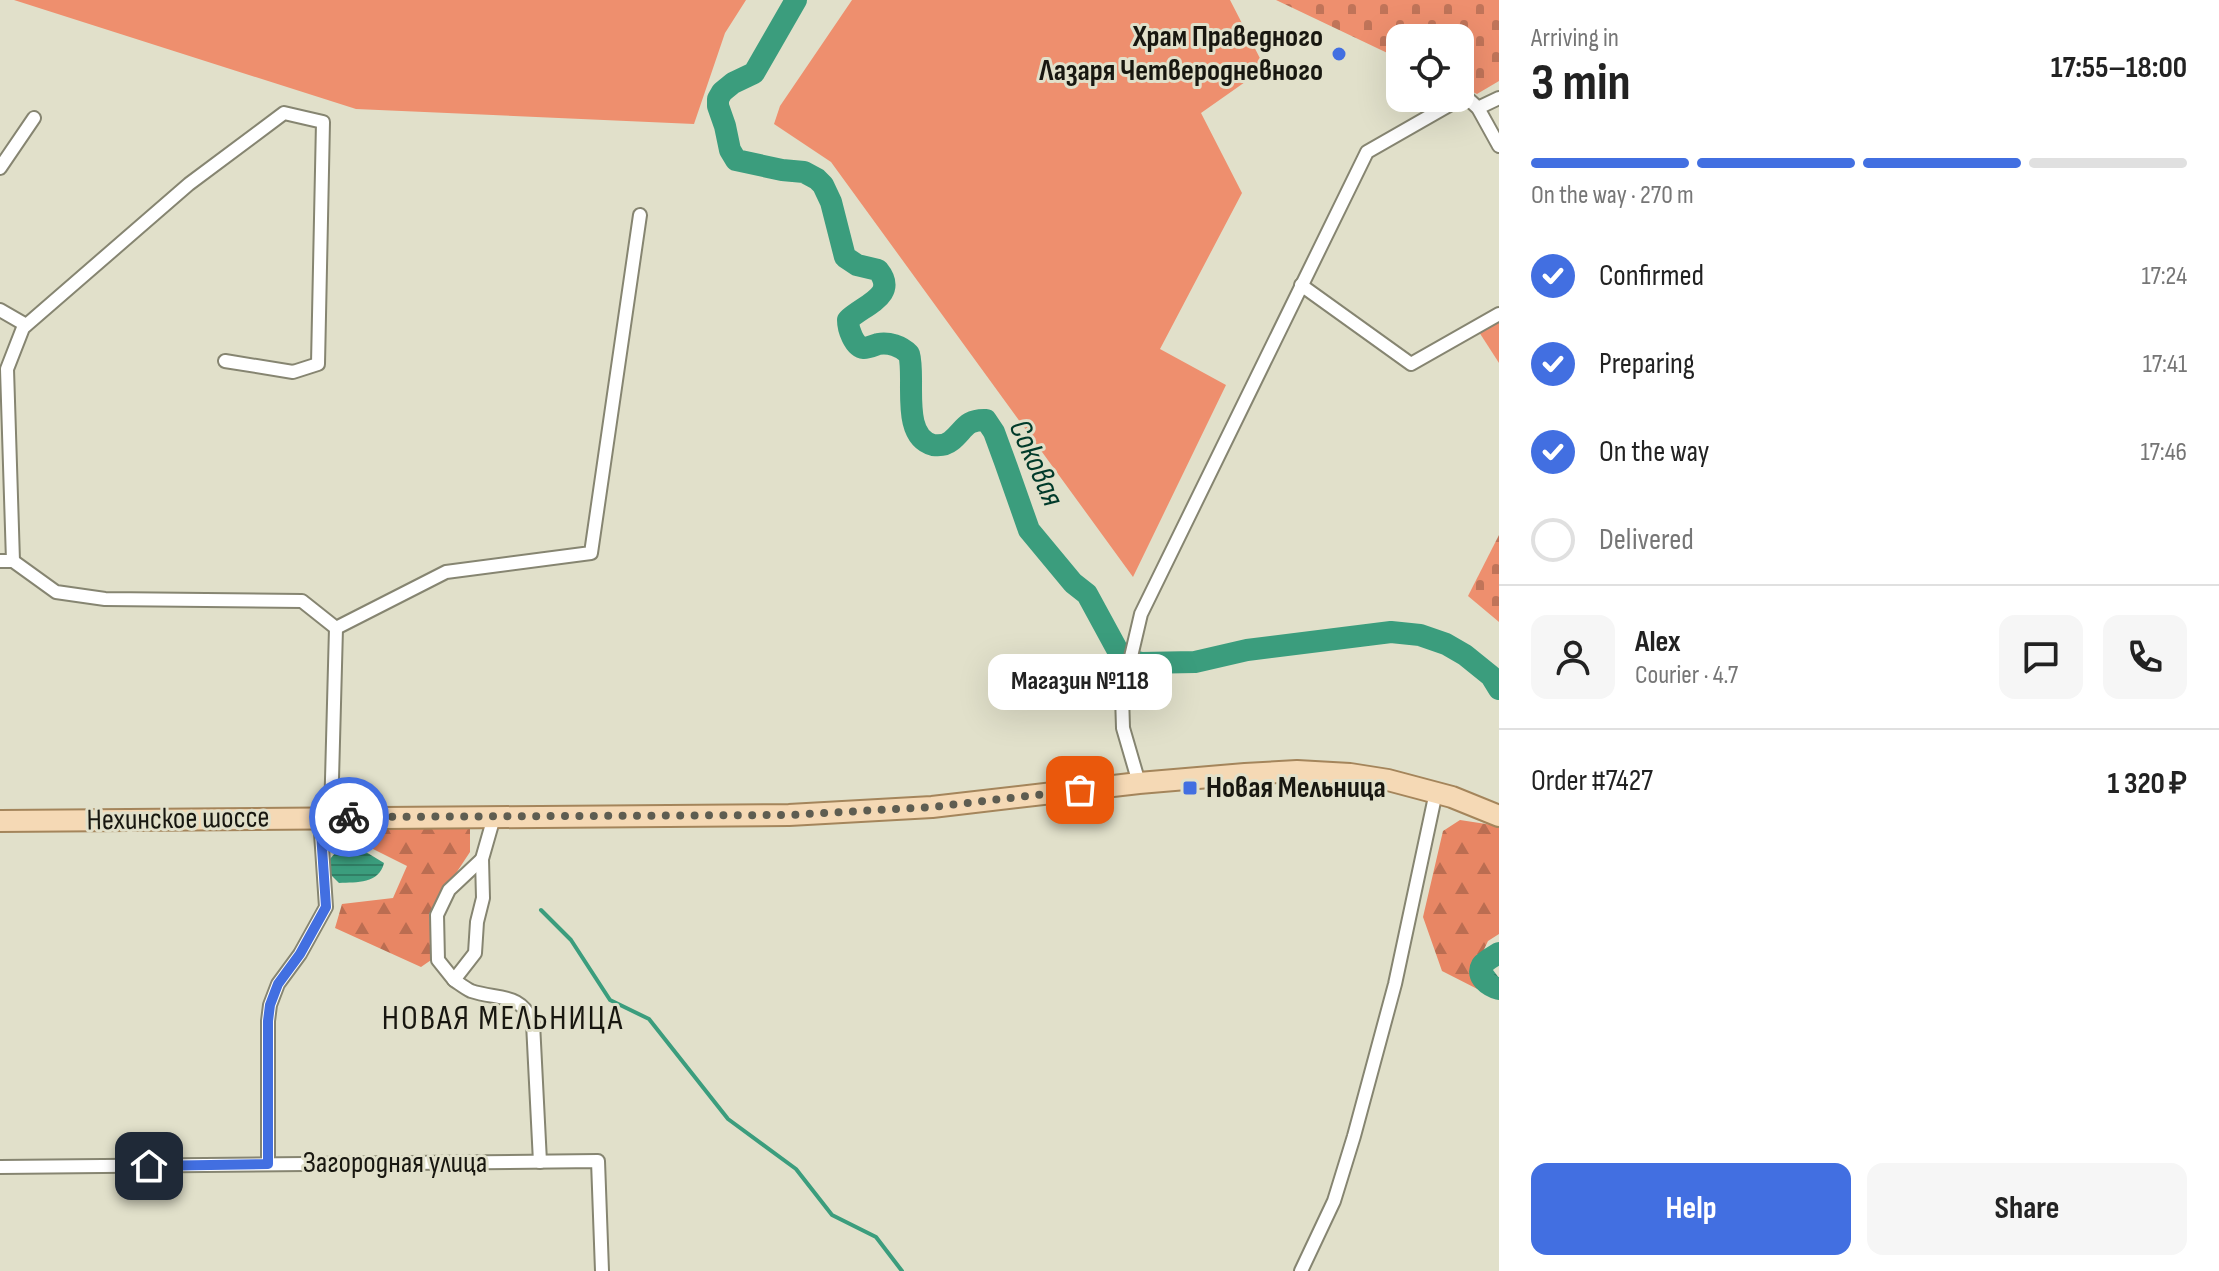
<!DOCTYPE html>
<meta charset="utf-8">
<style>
:root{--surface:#fff;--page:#f6f6f6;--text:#222;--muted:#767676;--line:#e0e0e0;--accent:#426fe1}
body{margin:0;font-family:"Sofia Sans Condensed",sans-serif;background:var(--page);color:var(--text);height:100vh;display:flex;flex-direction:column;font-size:30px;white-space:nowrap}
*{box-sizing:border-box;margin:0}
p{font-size:26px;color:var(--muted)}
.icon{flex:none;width:44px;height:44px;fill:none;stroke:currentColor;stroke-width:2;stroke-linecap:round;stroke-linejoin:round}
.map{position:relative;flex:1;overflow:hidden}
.side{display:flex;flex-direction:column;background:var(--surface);width:720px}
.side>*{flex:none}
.fabs{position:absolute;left:1386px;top:24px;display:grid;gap:16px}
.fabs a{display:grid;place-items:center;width:88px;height:88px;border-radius:16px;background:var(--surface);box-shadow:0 8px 32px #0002;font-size:40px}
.pin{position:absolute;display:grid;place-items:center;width:68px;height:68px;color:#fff;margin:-34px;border-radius:16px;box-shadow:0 4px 12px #0006}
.courier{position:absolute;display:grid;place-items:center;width:80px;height:80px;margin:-40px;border:6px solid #426fe1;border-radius:50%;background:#fff;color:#222;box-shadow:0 2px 10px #0007}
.bubble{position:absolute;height:56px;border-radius:16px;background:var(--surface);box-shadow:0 8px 32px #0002;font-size:26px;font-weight:700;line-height:56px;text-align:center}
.overview em{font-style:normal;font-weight:700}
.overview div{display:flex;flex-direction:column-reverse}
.overview{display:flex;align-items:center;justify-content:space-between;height:136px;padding:0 32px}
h1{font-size:52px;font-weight:700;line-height:60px}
.bar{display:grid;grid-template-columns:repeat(4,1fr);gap:12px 8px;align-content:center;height:96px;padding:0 32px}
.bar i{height:10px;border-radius:6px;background:var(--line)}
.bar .current{background:var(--accent)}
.bar p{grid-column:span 4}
.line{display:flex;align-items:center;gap:20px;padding:0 32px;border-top:2px solid var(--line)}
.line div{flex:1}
.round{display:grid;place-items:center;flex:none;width:84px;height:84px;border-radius:16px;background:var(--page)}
ol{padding:0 32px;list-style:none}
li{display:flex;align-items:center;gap:24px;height:88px}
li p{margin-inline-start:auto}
li .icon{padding:8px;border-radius:50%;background:var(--accent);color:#fff;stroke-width:4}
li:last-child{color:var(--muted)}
li i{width:44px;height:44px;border:4px solid var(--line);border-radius:50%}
.primary-button{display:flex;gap:16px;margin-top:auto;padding:16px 32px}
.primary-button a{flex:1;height:92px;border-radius:16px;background:var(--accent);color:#fff;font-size:32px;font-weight:700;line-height:92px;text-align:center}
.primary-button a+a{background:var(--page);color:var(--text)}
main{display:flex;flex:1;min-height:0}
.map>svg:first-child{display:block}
.green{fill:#ee8f6e}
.forest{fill:url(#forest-firs)}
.cemetery{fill:url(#cemetery-stones)}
.water{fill:url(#water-rules)}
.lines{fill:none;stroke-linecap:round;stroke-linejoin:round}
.stream{stroke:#3b9d7d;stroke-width:4}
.river{stroke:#3b9d7d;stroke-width:22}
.minor-casing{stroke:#868571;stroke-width:16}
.primary-casing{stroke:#a4855b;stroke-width:24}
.minor{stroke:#fff;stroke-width:12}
.primary{stroke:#f5d9b5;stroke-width:20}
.done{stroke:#5e5d51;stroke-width:8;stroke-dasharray:0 14.4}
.route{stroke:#426fe1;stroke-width:10}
.poi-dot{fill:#426fe1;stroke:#e1e0ca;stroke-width:3}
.labels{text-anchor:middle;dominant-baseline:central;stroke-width:6;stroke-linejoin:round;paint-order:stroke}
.poi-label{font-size:30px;font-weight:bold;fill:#181710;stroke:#e1e0ca;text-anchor:end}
.street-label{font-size:30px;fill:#181710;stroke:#e1e0ca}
.water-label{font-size:32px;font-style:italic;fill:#003a2a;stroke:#e1e0ca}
.quarter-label{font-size:34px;letter-spacing:2px;fill:#181710;stroke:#e1e0ca}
</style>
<main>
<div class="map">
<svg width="1499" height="1271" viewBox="0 0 1499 1271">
<defs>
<pattern id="forest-firs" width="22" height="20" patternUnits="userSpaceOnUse" patternTransform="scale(2)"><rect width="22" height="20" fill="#e88664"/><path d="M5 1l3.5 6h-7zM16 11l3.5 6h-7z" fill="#bb6d51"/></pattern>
<pattern id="cemetery-stones" width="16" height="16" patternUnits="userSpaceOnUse" patternTransform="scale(2)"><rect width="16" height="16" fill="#ee8f6e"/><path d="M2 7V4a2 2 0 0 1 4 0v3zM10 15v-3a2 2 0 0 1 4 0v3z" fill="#c07459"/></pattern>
<pattern id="water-rules" width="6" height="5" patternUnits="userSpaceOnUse" patternTransform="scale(2)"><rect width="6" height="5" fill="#3b9d7d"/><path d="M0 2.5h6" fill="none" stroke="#317f65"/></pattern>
</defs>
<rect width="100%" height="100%" fill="#e1e0ca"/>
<!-- green -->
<g class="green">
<polygon points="14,0 746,0 725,33 694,124 356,109"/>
<polygon points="852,0 1230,0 1265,68 1201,113 1242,193 1160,349 1226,385 1133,577 831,162 774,124 780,106"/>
<polygon points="1499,321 1499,363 1479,332"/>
</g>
<!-- forest -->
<g class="forest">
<polygon points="1460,820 1499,826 1499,934 1488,941 1477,964 1499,982 1499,1000 1442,971 1423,917 1443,831"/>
<polygon points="461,825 470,829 470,852 429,914 434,958 421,967 335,928 342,904 393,898 407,866 365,845 334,847 332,828"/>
</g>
<!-- cemetery -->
<g class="cemetery">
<polygon points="1276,0 1499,0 1499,81 1477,94 1460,86 1460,38 1400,38 1400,59"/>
<polygon points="1499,535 1499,622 1468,596"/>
</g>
<!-- water -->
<g class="water">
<path d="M361,849l23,14c-5,21 -27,19 -45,20l-8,-8 -1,-16 6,-7z"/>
<path d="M1499,952v10l-4,2 -2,6 6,8v10c-18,-15 -20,-23 0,-36z"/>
</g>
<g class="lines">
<!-- stream -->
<polyline class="stream" points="541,910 571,940 610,1000 649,1019 728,1119 796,1169 832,1215 876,1237 902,1271"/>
<!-- river -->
<g class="river">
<path d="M796,0l-42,73 -21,10 -11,9 -4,7v7l7,20 5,24 6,10 46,10 22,2 13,7 6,6 8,17 14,55 12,8 21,5c21,26 -15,35 -30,50 0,9 6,27 16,28 4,0 11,-3 14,-4 11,-2 23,2 31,10 7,24 -9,82 24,91 7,1 13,0 18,-4 13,-10 14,-22 35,-21l8,12 11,30 24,68 44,53 14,11 31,57 15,10 8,2 54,-1 52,-12 144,-18 29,3 26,9 19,11 26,21 8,13"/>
<path d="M1499,953c-5,3 -14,8 -17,12 -7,12 7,21 17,24"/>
</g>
<!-- minor casing -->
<g class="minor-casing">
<g id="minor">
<polyline points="1478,108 1499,98"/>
<polyline points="0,168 34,118"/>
<polyline points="1301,285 1411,364 1499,314"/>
<polyline points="0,310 26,325"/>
<polyline points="0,561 13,561 56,592 105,599 302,601 336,628 446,572 591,553 640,215"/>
<polyline points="13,561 7,369 23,328 189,184 284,113 323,122 318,364 293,372 225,361"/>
<polyline points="1139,783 1123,728 1122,695 1141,614 1367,152 1465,96 1478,108 1499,146"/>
<polyline points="331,817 336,628"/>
<path d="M494,817l-12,42 1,39 -6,24 -2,31 -21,27c6,4 11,8 17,11 27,9 50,1 62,32l7,139"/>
<polyline points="454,980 438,960 437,915 449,890 482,859"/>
<polyline points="268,1164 268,1021 270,1005 278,984 300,954 326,907 320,818"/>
<polyline points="0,1167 598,1161 602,1271"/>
<polyline points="1301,1271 1334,1201 1354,1136 1395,984 1436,792"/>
</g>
</g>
<!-- primary casing -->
<g class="primary-casing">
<polyline id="primary" points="0,821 789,815 932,807 1139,783 1245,774 1297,771 1350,774 1388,780 1452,797 1499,816"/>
</g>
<!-- minor -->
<use href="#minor" class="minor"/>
<!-- primary -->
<use href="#primary" class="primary"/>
</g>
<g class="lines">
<!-- done -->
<polyline class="done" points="349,817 789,815 932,807 1080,790"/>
<!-- route -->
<polyline class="route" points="149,1166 268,1164 268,1021 270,1005 278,984 300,954 326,907 320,818 349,817"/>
</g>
<!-- markers -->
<g class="poi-dot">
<circle cx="1339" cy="54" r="8"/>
<rect x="1182" y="780" width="16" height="16" rx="4"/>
</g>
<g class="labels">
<!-- poi labels -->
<g class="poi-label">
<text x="1323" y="37">Храм Праведного<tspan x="1323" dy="34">Лазаря Четверодневного</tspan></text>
<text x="1206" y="788" text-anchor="start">Новая Мельница</text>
</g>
<!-- street labels -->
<g class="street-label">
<text transform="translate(178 819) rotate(-1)">Нехинское шоссе</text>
<text x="395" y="1163">Загородная улица</text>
</g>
<!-- water labels -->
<g class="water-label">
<text transform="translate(1036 463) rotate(66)">Соковая</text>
</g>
<!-- quarter labels -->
<g class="quarter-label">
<text x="503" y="1018">НОВАЯ МЕЛЬНИЦА</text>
</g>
</g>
</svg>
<div class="fabs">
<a><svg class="icon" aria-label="locate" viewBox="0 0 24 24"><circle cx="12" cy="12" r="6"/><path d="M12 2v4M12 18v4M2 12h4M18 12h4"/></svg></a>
</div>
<div class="pin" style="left:1080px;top:790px;background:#ea580c"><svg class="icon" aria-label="bag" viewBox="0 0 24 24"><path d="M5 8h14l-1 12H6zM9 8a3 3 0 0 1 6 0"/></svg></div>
<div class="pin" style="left:149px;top:1166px;background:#1f2937"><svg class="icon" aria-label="home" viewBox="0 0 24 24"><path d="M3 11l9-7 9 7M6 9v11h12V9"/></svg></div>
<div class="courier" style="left:349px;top:817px"><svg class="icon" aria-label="bike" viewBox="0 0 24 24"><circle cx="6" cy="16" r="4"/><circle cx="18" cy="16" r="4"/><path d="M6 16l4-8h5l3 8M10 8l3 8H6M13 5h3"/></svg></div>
<div class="bubble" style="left:988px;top:654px;width:184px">Магазин №118</div>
</div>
<section class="side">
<div class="overview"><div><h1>3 min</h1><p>Arriving in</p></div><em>17:55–18:00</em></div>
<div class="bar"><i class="current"></i><i class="current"></i><i class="current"></i><i></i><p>On the way · 270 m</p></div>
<ol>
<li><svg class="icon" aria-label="check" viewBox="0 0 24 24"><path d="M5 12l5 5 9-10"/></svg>Confirmed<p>17:24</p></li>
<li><svg class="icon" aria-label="check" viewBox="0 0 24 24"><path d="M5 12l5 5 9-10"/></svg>Preparing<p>17:41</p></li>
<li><svg class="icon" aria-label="check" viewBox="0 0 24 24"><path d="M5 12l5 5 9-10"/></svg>On the way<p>17:46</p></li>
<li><i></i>Delivered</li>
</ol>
<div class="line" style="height:144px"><a class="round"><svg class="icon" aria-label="person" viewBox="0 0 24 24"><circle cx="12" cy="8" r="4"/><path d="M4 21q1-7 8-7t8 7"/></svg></a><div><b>Alex</b><p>Courier · 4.7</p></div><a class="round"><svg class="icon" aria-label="chat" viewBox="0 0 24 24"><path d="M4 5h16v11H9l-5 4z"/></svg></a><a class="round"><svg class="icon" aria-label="phone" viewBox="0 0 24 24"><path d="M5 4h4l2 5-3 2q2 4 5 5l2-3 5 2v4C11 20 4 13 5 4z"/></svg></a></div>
<div class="line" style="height:104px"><div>Order #7427</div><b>1 320 ₽</b></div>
<div class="primary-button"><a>Help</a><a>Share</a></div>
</section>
</main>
